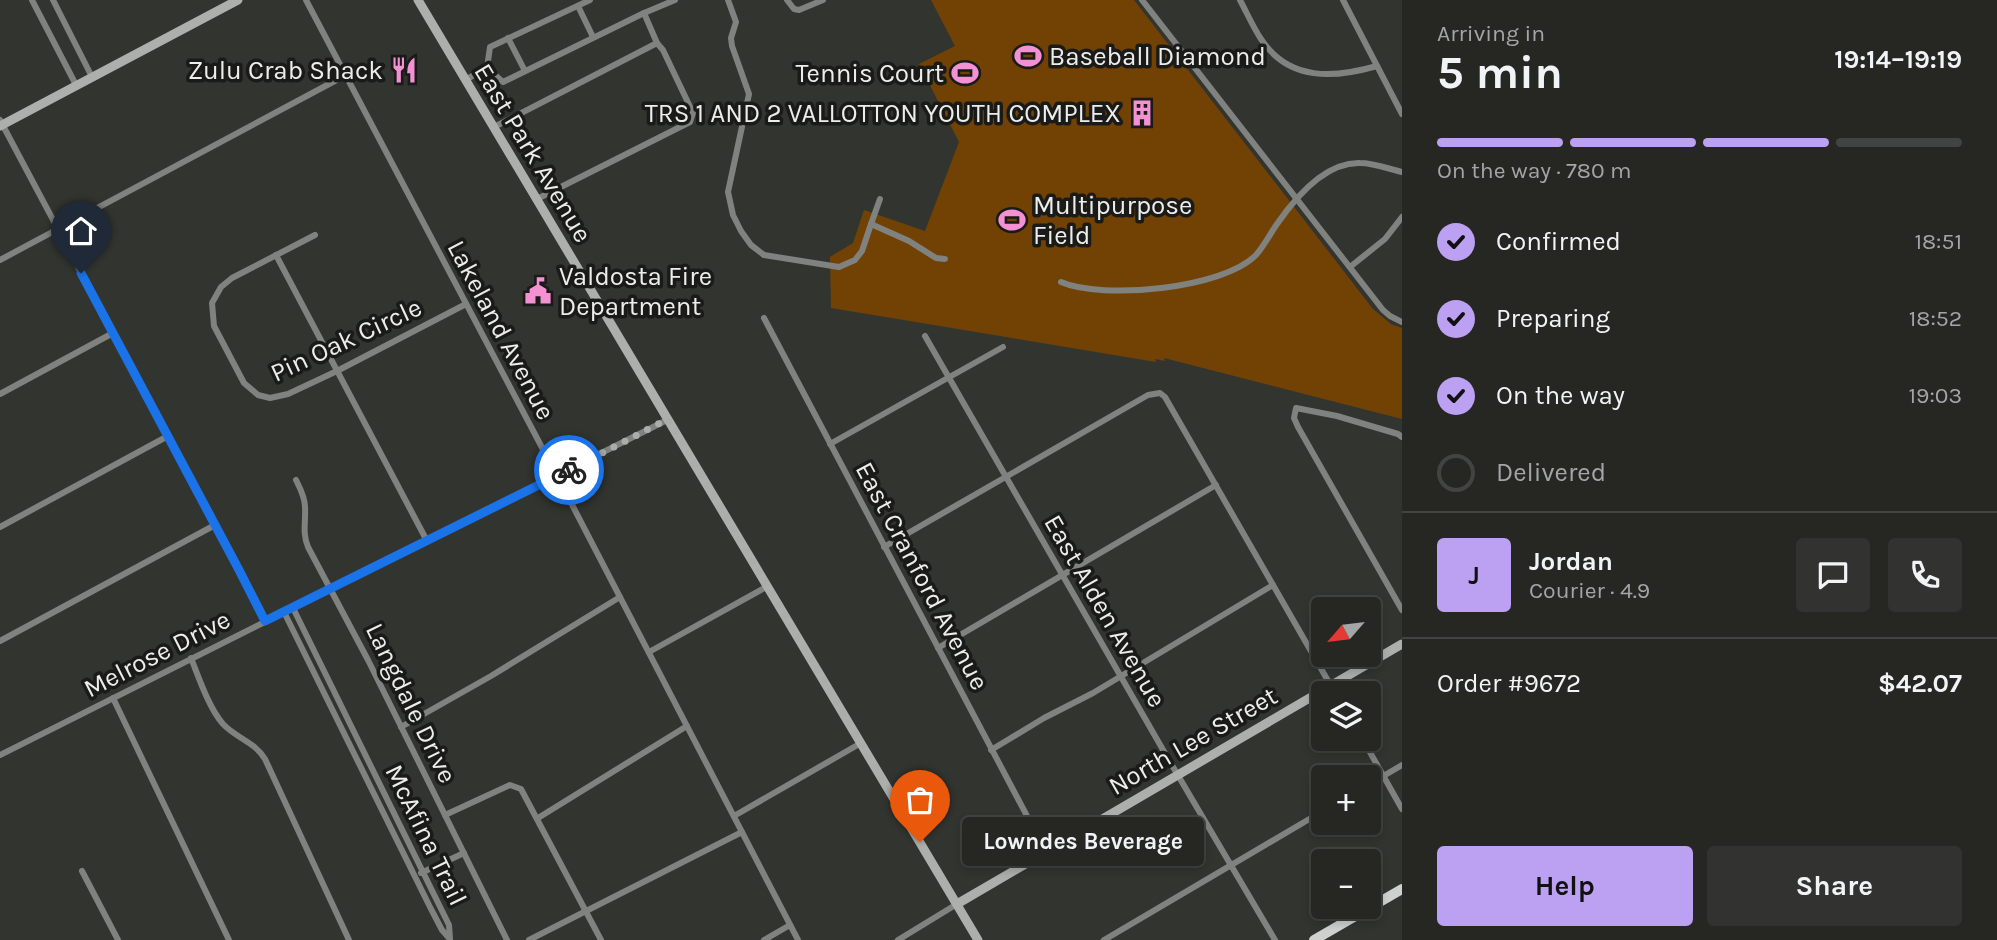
<!DOCTYPE html>
<meta charset="utf-8">
<style>
:root{--surface:#262723;--page:#323330;--text:#f1f3f6;--muted:#a4a5a6;--line:#424441;--accent:#bca0f2}
body{margin:0;font-family:Karla,sans-serif;background:var(--page);color:var(--text);height:100vh;display:flex;flex-direction:column;font-size:26px;white-space:nowrap}
*{box-sizing:border-box;margin:0}
p{font-size:23px;color:var(--muted)}
.icon{flex:none;width:38px;height:38px;fill:none;stroke:currentColor;stroke-width:2;stroke-linecap:round;stroke-linejoin:round}
.map{position:relative;flex:1;overflow:hidden}
.details{display:flex;flex-direction:column;background:var(--surface);width:595px}
.details>*{flex:none}
.needle{width:46px;rotate:242deg}
.controls{position:absolute;left:1311px;top:597px;display:grid;gap:14px}
.controls a{display:grid;place-items:center;width:70px;height:70px;border-radius:7px;background:var(--surface);box-shadow:0 4px 10px #0003,0 0 0 2px var(--line);font-size:35px}
.pin{position:absolute;display:grid;place-items:center;width:60px;height:60px;color:#fff;margin:-72px -30px;border-radius:50% 50% 50% 0;rotate:-45deg;box-shadow:0 0 7px #0007}
.pin .icon{rotate:45deg}
.courier{position:absolute;display:grid;place-items:center;width:70px;height:70px;margin:-35px;border:5px solid #1a73e8;border-radius:50%;background:#fff;color:#222;box-shadow:0 2px 9px #0007}
.bubble{position:absolute;height:49px;border-radius:7px;background:var(--surface);box-shadow:0 4px 10px #0003,0 0 0 2px var(--line);font-size:23px;font-weight:700;line-height:49px;text-align:center}
.head em{font-style:normal;font-weight:700}
.head div{display:flex;flex-direction:column-reverse}
.head{display:flex;align-items:center;justify-content:space-between;height:119px;padding:0 35px}
h1{font-size:46px;font-weight:700;line-height:52px}
.bar{display:grid;grid-template-columns:repeat(4,1fr);gap:10px 7px;align-content:center;height:84px;padding:0 35px}
.bar i{height:9px;border-radius:5px;background:var(--line)}
.bar .on{background:var(--accent)}
.bar p{grid-column:span 4}
.line{display:flex;align-items:center;gap:18px;padding:0 35px;border-top:2px solid var(--line)}
.line div{flex:1}
.round{display:grid;place-items:center;flex:none;width:74px;height:74px;border-radius:7px;background:var(--page)}
ol{padding:0 35px;list-style:none}
li{display:flex;align-items:center;gap:21px;height:77px}
li p{margin-inline-start:auto}
li .icon{padding:7px;border-radius:50%;background:var(--accent);color:#111;stroke-width:4}
li:last-child{color:var(--muted)}
li i{width:38px;height:38px;border:4px solid var(--line);border-radius:50%}
.button{display:flex;gap:14px;margin-top:auto;padding:14px 35px}
.button a{flex:1;height:80px;border-radius:7px;background:var(--accent);color:#111;font-size:28px;font-weight:700;line-height:80px;text-align:center}
.button a+a{background:var(--page);color:var(--text)}
main{display:flex;flex:1;min-height:0}
.map>svg:first-child{display:block}
.green{fill:#724205}
.lines{fill:none;stroke-linecap:round;stroke-linejoin:round}
.street{stroke:#808280;stroke-width:6}
.secondary{stroke:#acafac;stroke-width:9}
.primary{stroke:#cdd2ce;stroke-width:10}
.done{stroke:#acada9;stroke-width:7;stroke-dasharray:0 12.6}
.route{stroke:#1a73e8;stroke-width:9}
.labels{text-anchor:middle;dominant-baseline:central;stroke-width:7;stroke-linejoin:round;paint-order:stroke}
.poi-label{font-size:26px;fill:#edeeeb;stroke:#1a1b19;text-anchor:start}
.street-label{font-size:26px;fill:#edeeeb;stroke:#1a1b19}
</style>
<main>
<div class="map">
<svg width="1402" height="940" viewBox="0 0 1402 940">
<rect width="100%" height="100%" fill="#32342f"/>
<!-- green -->
<polygon class="green" points="931,0 1134,0 1373,309 1391,324 1402,328 1402,419 1164,358 1165,361 1155,359 1156,362 831,308 830,257 853,243 864,210 925,231 959,142 919,64 955,46"/>
<g class="lines">
<!-- street -->
<g class="street">
<polyline points="32,0 76,85"/>
<polyline points="53,0 92,77"/>
<polyline points="306,0 567,495 798,940"/>
<polyline points="728,0 736,22 731,38 732,46 749,94 728,192 733,215 741,231 751,245 764,255 839,267 855,260 862,251 871,224"/>
<polyline points="787,0 794,9 799,10 823,0"/>
<polyline points="1142,0 1383,310 1390,316 1402,322"/>
<path d="M1240,0c7,13 13,27 21,39 28,43 74,39 116,27"/>
<polyline points="1343,0 1402,114"/>
<polyline points="578,6 593,37"/>
<polyline points="508,38 525,71"/>
<polyline points="487,68 503,82 644,13"/>
<polyline points="465,80 487,68 490,47 590,0"/>
<polyline points="0,120 239,570 265,621"/>
<polyline points="494,127 657,43 644,13 675,0"/>
<polyline points="537,199 690,122 693,113 663,50 657,43"/>
<polyline points="880,199 871,224 909,241 936,258 945,259"/>
<polyline points="315,235 232,278 221,287 212,303 214,326 244,383 258,395 270,398 288,394 337,371 466,304"/>
<polyline points="276,255 427,541"/>
<polyline points="0,260 346,75"/>
<polyline points="1350,267 1385,239 1402,217"/>
<path d="M1061,282c41,18 162,7 195,-27 8,-9 14,-21 21,-31 18,-26 48,-62 83,-61 14,0 29,6 42,9"/>
<polyline points="764,318 1046,852"/>
<polyline points="925,336 1166,755 1275,940"/>
<polyline points="0,394 113,333"/>
<polyline points="1402,437 1398,434 1337,416 1296,408 1294,418 1298,427 1402,610"/>
<polyline points="830,444 1003,347"/>
<path d="M296,480c4,8 9,17 9,27 1,15 -3,25 3,40l60,113 139,280"/>
<polyline points="0,527 168,436"/>
<polyline points="884,547 1148,395 1160,393 1165,397 1335,693"/>
<polyline points="293,608 449,925 450,939"/>
<polyline points="284,612 430,907 442,930 449,938"/>
<polyline points="0,641 215,525"/>
<polyline points="938,648 1216,485"/>
<polyline points="649,652 768,586"/>
<path d="M191,658c8,20 18,50 32,66 13,14 32,18 42,35l84,181"/>
<polyline points="113,698 229,940"/>
<polyline points="401,727 491,676 620,597"/>
<polyline points="1362,738 1402,809"/>
<polyline points="991,750 1044,718 1093,693 1273,585"/>
<polyline points="0,755 669,419"/>
<polyline points="1368,785 1402,765"/>
<polyline points="445,815 510,785 521,789 601,940"/>
<polyline points="734,816 861,743"/>
<polyline points="538,818 687,726"/>
<polyline points="82,871 118,940"/>
<polyline points="421,873 464,853"/>
<polyline points="529,940 742,832"/>
<polyline points="764,940 790,925"/>
<polyline points="898,940 957,904"/>
<polyline points="1104,940 1323,811"/>
</g>
<!-- secondary -->
<g class="secondary">
<polyline points="418,0 978,940"/>
<polyline points="0,126 238,0"/>
<polyline points="957,904 1402,644"/>
</g>
<!-- primary -->
<polyline class="primary" points="1314,940 1402,889"/>
</g>
<g class="lines">
<!-- done -->
<polyline class="done" points="569,470 668,419 920,842"/>
<!-- route -->
<polyline class="route" points="81,273 239,570 265,621 569,470"/>
</g>
<!-- icons -->
<defs>
<g id="stadium-bare" transform="scale(2.1)"><path d="M0-5a6.5 5 0 1 0 0 10a6.5 5 0 1 0 0-10ZM-3.5-1.8h7v3.6h-7Z" fill="#f491d3" stroke="#1a1b19" stroke-width="2.5" paint-order="stroke"/></g>
<g id="restaurant-bare" transform="scale(2.1)"><path d="M-5-6h1v4h1v-4h1v4h1v-4h1v5L-1.5 .5V6h-2V.5L-5-1ZM5-6V6H3V1.5H1.5Q1.5-4 5-6Z" fill="#f491d3" stroke="#1a1b19" stroke-width="2.5" paint-order="stroke"/></g>
<g id="building-bare" transform="scale(2.1)"><path d="M-4-6H4V6H1V3H-1V6H-4ZM-2.5-4.3h1.7v1.8h-1.7ZM.8-4.3h1.7v1.8H.8ZM-2.5-1h1.7V.8h-1.7ZM.8-1h1.7V.8H.8Z" fill="#f491d3" stroke="#1a1b19" stroke-width="2.5" paint-order="stroke"/></g>
<g id="civic-bare" transform="scale(2.1)"><path d="M-.6-6.5H3V-4.5H.6V-3L4-1V1h2V6H-6V1h2V-1L-.6-3ZM-1.2 2.5V6h2.4V2.5Z" fill="#f491d3" stroke="#1a1b19" stroke-width="2.5" paint-order="stroke"/></g>
</defs>
<g fill-rule="evenodd">
<use href="#stadium-bare" x="1028" y="56"/>
<use href="#restaurant-bare" x="404" y="70"/>
<use href="#stadium-bare" x="965" y="73"/>
<use href="#building-bare" x="1142" y="113"/>
<use href="#stadium-bare" x="1012" y="220"/>
<use href="#civic-bare" x="538" y="291"/>
</g>
<g class="labels">
<!-- poi labels -->
<g class="poi-label">
<text x="1049" y="56">Baseball Diamond</text>
<text x="383" y="70" text-anchor="end">Zulu Crab Shack</text>
<text x="944" y="73" text-anchor="end">Tennis Court</text>
<text x="1121" y="113" text-anchor="end">TRS 1 AND 2 VALLOTTON YOUTH COMPLEX</text>
<text x="1033" y="205">Multipurpose<tspan x="1033" dy="30">Field</tspan></text>
<text x="559" y="276">Valdosta Fire<tspan x="559" dy="30">Department</tspan></text>
</g>
<!-- street labels -->
<g class="street-label">
<text transform="translate(533 153) rotate(59)">East Park Avenue</text>
<text transform="translate(501 330) rotate(62)">Lakeland Avenue</text>
<text transform="translate(346 340) rotate(-25)">Pin Oak Circle</text>
<text transform="translate(922 576) rotate(62)">East Cranford Avenue</text>
<text transform="translate(1105 611) rotate(60)">East Alden Avenue</text>
<text transform="translate(157 654) rotate(-27)">Melrose Drive</text>
<text transform="translate(411 703) rotate(64)">Langdale Drive</text>
<text transform="translate(1193 741) rotate(-30)">North Lee Street</text>
<text transform="translate(426 835) rotate(64)">McAfina Trail</text>
</g>
</g>
</svg>
<div class="controls">
<a><svg class="needle" viewBox="-14 -14 28 28"><path d="M0-13l5 13h-10z" fill="#e53935"/><path d="M0 13l5-13h-10z" fill="#a4a5a6"/></svg></a>
<a><svg class="icon" aria-label="layers" viewBox="0 0 24 24"><path d="M12 4l9 5-9 5-9-5zM3 14l9 5 9-5"/></svg></a>
<a>+</a>
<a>−</a>
</div>
<div class="pin" style="left:920px;top:842px;background:#ea580c"><svg class="icon" aria-label="bag" viewBox="0 0 24 24"><path d="M5 8h14l-1 12H6zM9 8a3 3 0 0 1 6 0"/></svg></div>
<div class="pin" style="left:81px;top:273px;background:#1f2937"><svg class="icon" aria-label="home" viewBox="0 0 24 24"><path d="M3 11l9-7 9 7M6 9v11h12V9"/></svg></div>
<div class="courier" style="left:569px;top:470px"><svg class="icon" aria-label="bike" viewBox="0 0 24 24"><circle cx="6" cy="16" r="4"/><circle cx="18" cy="16" r="4"/><path d="M6 16l4-8h5l3 8M10 8l3 8H6M13 5h3"/></svg></div>
<div class="bubble" style="left:962px;top:817px;width:242px">Lowndes Beverage</div>
</div>
<section class="details">
<div class="head"><div><h1>5 min</h1><p>Arriving in</p></div><em>19:14–19:19</em></div>
<div class="bar"><i class="on"></i><i class="on"></i><i class="on"></i><i></i><p>On the way · 780 m</p></div>
<ol>
<li><svg class="icon" aria-label="check" viewBox="0 0 24 24"><path d="M5 12l5 5 9-10"/></svg>Confirmed<p>18:51</p></li>
<li><svg class="icon" aria-label="check" viewBox="0 0 24 24"><path d="M5 12l5 5 9-10"/></svg>Preparing<p>18:52</p></li>
<li><svg class="icon" aria-label="check" viewBox="0 0 24 24"><path d="M5 12l5 5 9-10"/></svg>On the way<p>19:03</p></li>
<li><i></i>Delivered</li>
</ol>
<div class="line" style="height:126px"><b class="round" style="background:var(--accent);color:#111">J</b><div><b>Jordan</b><p>Courier · 4.9</p></div><a class="round"><svg class="icon" aria-label="chat" viewBox="0 0 24 24"><path d="M4 5h16v11H9l-5 4z"/></svg></a><a class="round"><svg class="icon" aria-label="phone" viewBox="0 0 24 24"><path d="M5 4h4l2 5-3 2q2 4 5 5l2-3 5 2v4C11 20 4 13 5 4z"/></svg></a></div>
<div class="line" style="height:91px"><div>Order #9672</div><b>$42.07</b></div>
<div class="button"><a>Help</a><a>Share</a></div>
</section>
</main>
